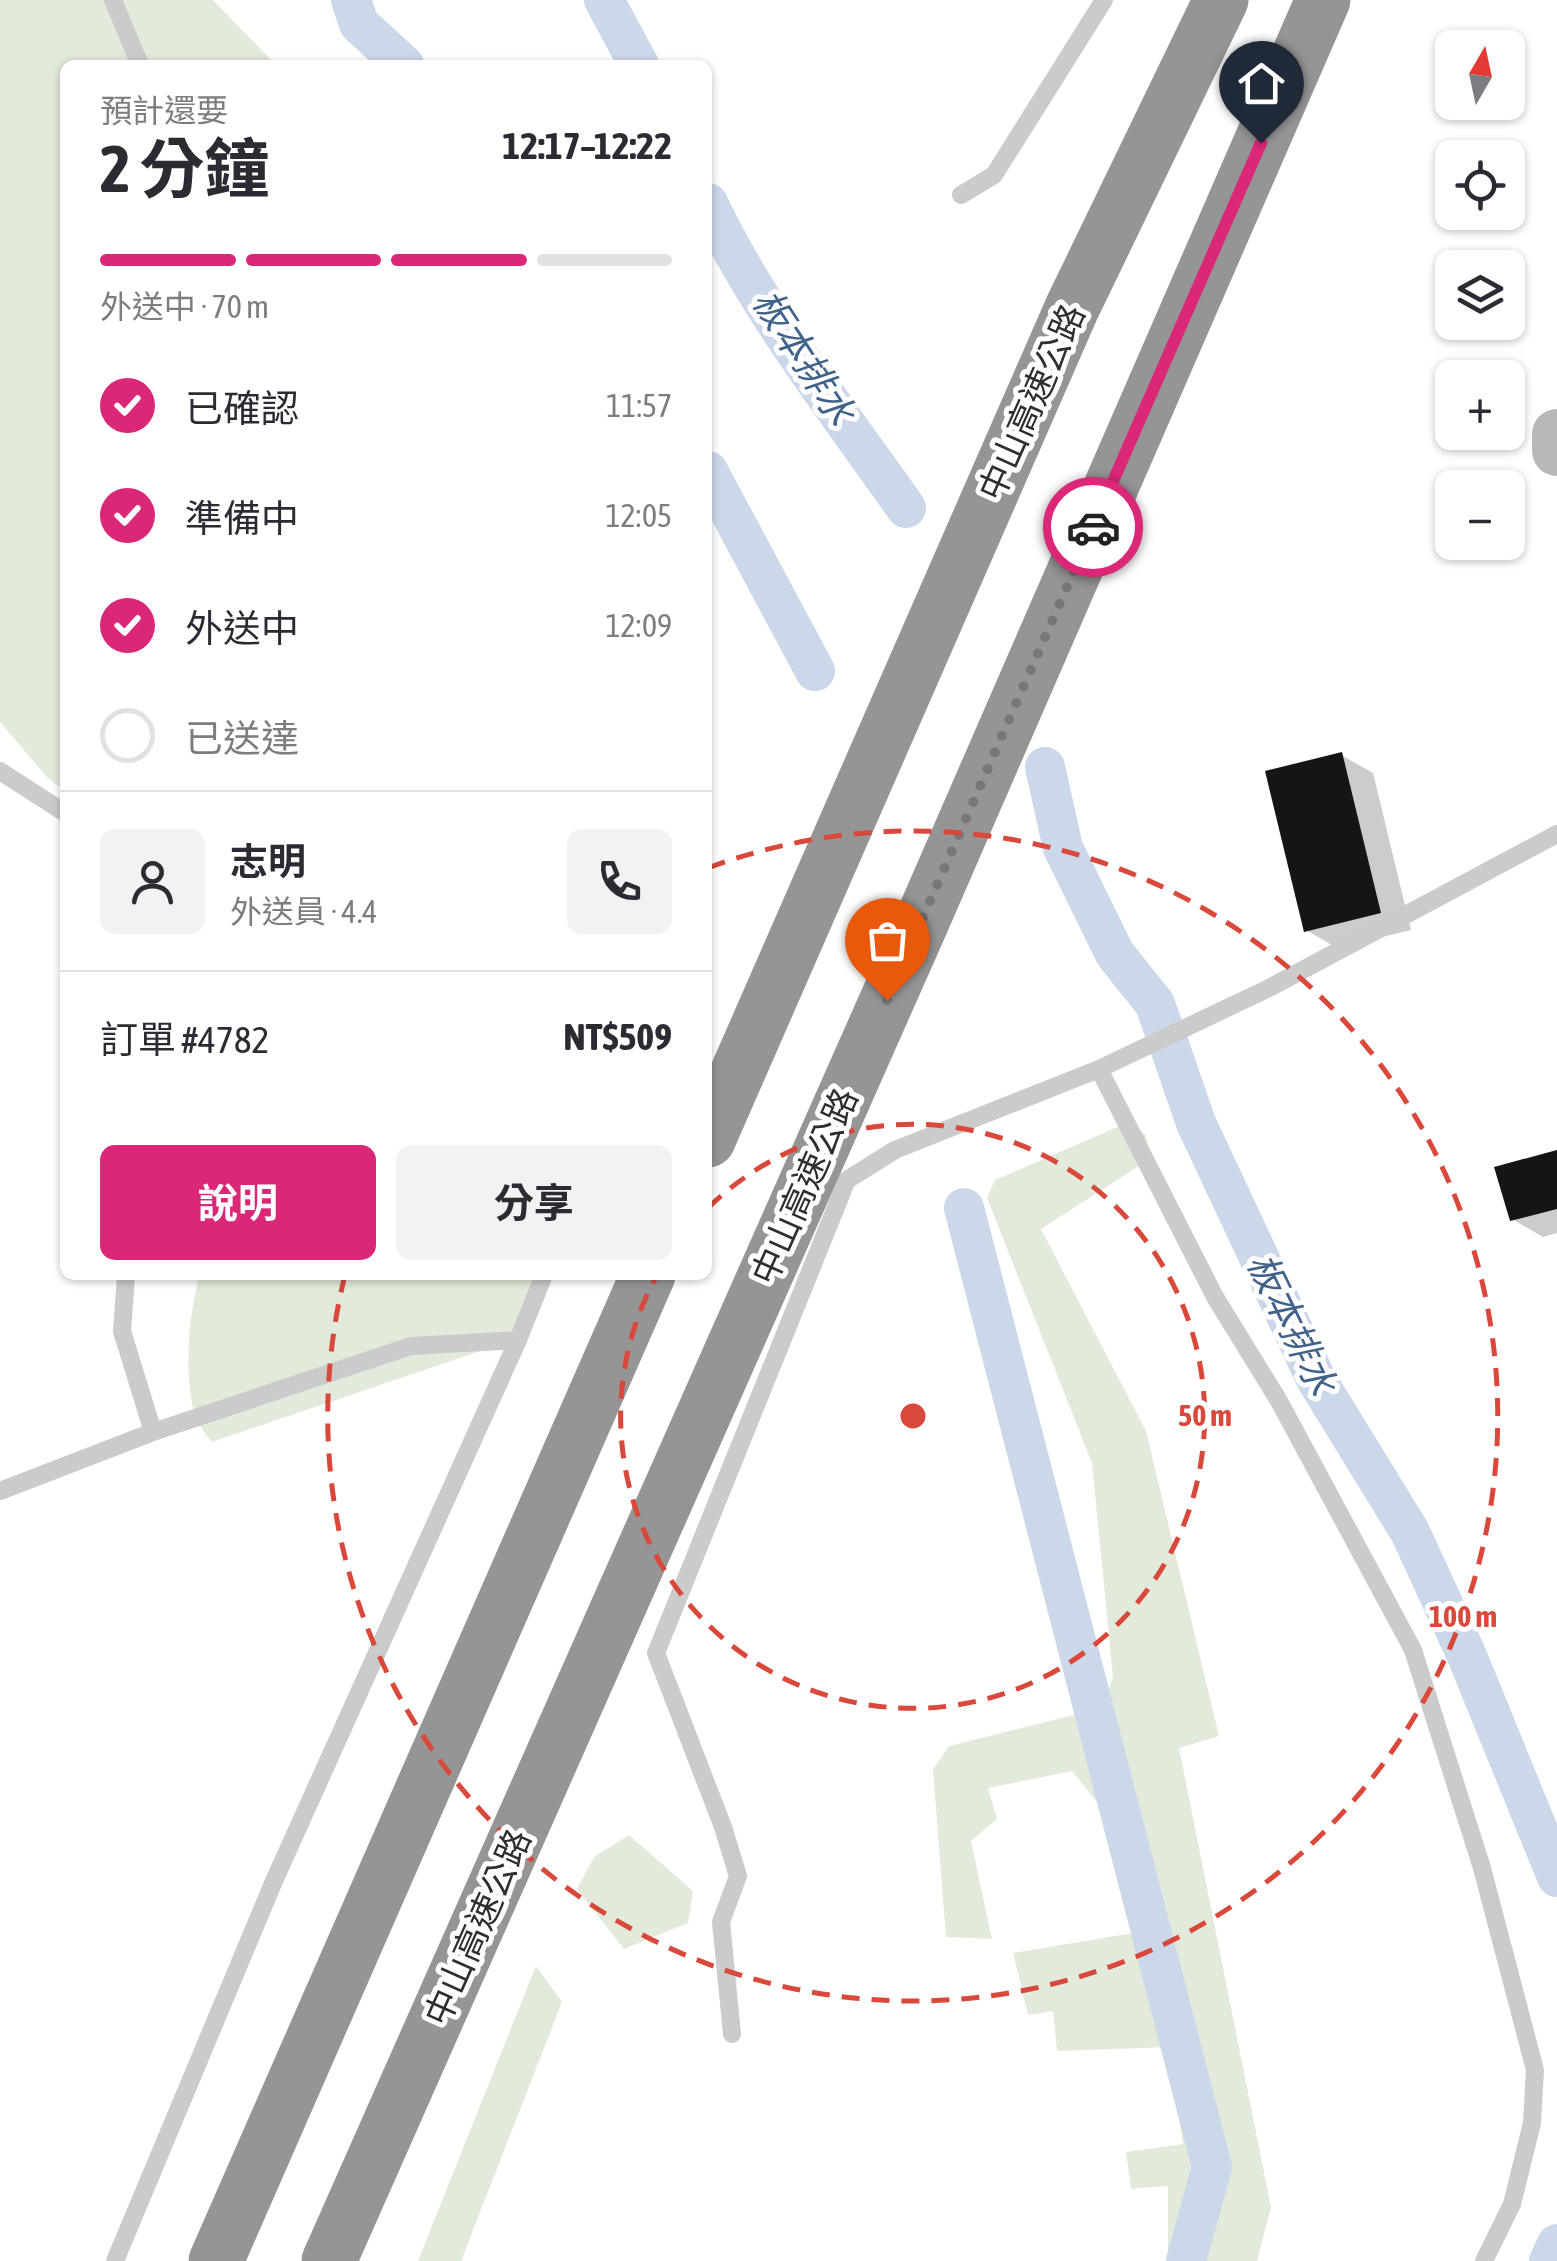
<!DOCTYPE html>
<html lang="zh-TW">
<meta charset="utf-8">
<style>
:root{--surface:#fff;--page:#f2f2f3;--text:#2b2b33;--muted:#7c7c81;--line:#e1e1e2;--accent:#db2777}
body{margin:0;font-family:"Asap Condensed","Noto Sans TC",sans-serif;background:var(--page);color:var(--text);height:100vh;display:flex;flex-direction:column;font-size:38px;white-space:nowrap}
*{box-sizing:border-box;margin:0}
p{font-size:32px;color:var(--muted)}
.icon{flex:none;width:55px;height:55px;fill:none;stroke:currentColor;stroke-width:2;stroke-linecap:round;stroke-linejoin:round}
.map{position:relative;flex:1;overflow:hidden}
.drawer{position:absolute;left:60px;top:60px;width:652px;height:1220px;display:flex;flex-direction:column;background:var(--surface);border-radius:15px;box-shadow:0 2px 8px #0004}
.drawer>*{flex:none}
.needle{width:65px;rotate:9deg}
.controls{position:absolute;left:1435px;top:30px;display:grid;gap:20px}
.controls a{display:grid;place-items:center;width:90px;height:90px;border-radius:15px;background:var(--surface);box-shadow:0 2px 8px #0004;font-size:50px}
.pin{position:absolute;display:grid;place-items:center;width:85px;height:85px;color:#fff;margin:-102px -42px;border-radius:50% 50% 50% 0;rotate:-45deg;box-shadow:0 0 10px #0007}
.pin .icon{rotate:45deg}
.courier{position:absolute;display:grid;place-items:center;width:100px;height:100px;margin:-50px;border:8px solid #db2777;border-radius:50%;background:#fff;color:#222;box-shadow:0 2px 12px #0007}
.overview em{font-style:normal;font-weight:700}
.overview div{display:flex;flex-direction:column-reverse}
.overview{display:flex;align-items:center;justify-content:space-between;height:170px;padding:0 40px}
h1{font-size:65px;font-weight:700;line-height:75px}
.bar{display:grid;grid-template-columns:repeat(4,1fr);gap:15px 10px;align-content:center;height:120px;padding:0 40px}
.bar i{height:12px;border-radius:8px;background:var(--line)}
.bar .on{background:var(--accent)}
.bar p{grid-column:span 4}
.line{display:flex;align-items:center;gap:25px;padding:0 40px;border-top:2px solid var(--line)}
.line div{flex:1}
.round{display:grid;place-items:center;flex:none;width:105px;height:105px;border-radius:15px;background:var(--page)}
ol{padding:0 40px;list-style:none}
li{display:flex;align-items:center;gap:30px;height:110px}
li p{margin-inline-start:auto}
li .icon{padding:10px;border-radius:50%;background:var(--accent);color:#fff;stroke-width:4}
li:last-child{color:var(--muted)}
li i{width:55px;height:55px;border:5px solid var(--line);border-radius:50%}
.cta{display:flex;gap:20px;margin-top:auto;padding:20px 40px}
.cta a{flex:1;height:115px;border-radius:15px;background:var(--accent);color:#fff;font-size:40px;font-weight:700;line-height:115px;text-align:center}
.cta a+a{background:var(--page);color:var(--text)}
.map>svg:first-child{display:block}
.green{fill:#e2eadc}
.shadow{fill:#0003}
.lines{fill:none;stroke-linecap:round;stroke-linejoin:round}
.canal{stroke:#cad8e9;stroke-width:40}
.building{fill:#151515}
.lane{stroke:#cbcbcb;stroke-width:18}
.secondary{stroke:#b8b8b8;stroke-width:50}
.highway{stroke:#959595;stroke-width:55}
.done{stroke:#777;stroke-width:10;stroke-dasharray:0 18}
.route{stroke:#db2777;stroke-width:12}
.ring{fill:none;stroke:#d9483b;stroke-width:5;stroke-dasharray:18 12}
.labels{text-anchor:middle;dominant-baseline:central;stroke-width:10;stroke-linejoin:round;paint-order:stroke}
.street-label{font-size:35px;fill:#2e2e2e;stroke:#fff}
.water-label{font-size:38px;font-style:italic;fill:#41638a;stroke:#fff}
.centre{fill:#d9483b;stroke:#fff;stroke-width:5}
.ring-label{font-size:30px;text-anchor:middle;font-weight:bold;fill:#d9483b;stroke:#fff;stroke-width:10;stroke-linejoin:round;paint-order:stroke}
</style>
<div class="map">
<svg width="1557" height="2261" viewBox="0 0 1557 2261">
<rect width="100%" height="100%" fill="#fff"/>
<!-- green -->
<g class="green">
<polygon points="0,0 213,0 274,63 65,65 65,792 46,776 0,722"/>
<polygon points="1129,1122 1146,1135 1150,1159 1041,1229 1146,1431 1219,1736 1179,1748 1271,2207 1257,2261 1168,2261 1168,2186 1131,2189 1126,2152 1183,2144 1169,2047 1057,2051 1053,2011 1028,2015 1013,1953 1139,1932 1115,1824 1072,1771 988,1788 997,1819 971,1841 992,1939 946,1937 933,1769 949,1746 1102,1708 1113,1677 1092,1463 987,1198 995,1180"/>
<path d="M199,1275h350l-11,33 -40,37 -286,97c-6,-8 -14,-17 -17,-26 -12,-45 -6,-97 4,-141z"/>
<polygon points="629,1835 693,1891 688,1923 624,1949 577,1889 594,1857"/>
<polygon points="536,1966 562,2002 461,2261 418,2261"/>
</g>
<!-- shadow -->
<g class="shadow">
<polygon points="1341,755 1373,773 1411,930 1337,948 1306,930"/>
<polygon points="1557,1152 1557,1233 1543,1237 1512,1219"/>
</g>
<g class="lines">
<!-- canal -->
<g class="canal">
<polyline points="351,0 359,24 404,65"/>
<polyline points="604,0 639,65"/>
<path d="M708,203c52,109 129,207 198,305"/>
<polyline points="708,471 815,671"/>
<polyline points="1045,767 1063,848 1115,954 1155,1004 1196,1123 1316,1379 1410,1532 1467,1656 1557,1877"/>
<polyline points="964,1208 1212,2167 1186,2261"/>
<polyline points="1549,2261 1557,2244"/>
</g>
</g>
<!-- building -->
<g class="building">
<polygon points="1342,752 1381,913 1304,932 1265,771"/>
<polygon points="1557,1150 1557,1209 1510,1221 1494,1167"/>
</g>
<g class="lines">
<!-- lane -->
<g class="lane">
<polyline points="113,0 140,65"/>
<polyline points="961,195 994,175 1104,0"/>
<polyline points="0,771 65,813"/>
<polyline points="1099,1069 1215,1297 1279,1401 1413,1650 1482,1868 1535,2070 1532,2123 1512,2204 1484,2261"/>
<polyline points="126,1275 122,1331 153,1432"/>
<polyline points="0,1491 153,1432 411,1346 518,1340"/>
<polyline points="732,2034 721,1922 738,1876 723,1827 656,1653 847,1180 895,1150 1099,1069 1269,988 1557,834"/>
<polyline points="115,2261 274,1881 518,1340 544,1275"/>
</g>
<!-- secondary -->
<polyline class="secondary" points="1557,434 1557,451"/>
<!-- highway -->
<g class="highway">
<polyline points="708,1140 1072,308 1221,0"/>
<polyline points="216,2261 648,1275"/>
<polyline points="329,2261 919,928 1323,0"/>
</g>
</g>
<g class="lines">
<!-- done -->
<polyline class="done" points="887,1000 1093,527"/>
<!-- route -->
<polyline class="route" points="1093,527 1261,143"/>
</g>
<!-- distance rings -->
<g class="ring">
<path d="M708 1208A292 292 0 1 1 656 1277"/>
<path d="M708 868A585 585 0 1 1 344 1279"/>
</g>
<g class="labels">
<!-- street labels -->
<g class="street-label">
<text transform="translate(1031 402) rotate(-66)">中山高速公路</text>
<text transform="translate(804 1186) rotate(-66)">中山高速公路</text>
<text transform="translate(477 1927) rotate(-66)">中山高速公路</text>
</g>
<!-- water labels -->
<g class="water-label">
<text transform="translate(804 357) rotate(57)">板本排水</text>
<text transform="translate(1292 1324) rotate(64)">板本排水</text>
</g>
</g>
<circle cx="913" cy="1416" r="15" class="centre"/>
<g class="ring-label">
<text x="1205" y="1426">50 m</text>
<text x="1463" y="1627">100 m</text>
</g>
</svg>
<div class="controls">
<a><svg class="needle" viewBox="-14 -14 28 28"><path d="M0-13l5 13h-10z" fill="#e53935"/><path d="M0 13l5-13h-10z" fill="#7c7c81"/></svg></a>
<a><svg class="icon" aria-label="locate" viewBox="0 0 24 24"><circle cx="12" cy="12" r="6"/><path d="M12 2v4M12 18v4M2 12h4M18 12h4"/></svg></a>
<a><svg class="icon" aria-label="layers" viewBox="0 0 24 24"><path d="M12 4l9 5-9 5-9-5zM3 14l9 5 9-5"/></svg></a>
<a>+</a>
<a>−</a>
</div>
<div class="pin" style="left:887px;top:1000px;background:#ea580c"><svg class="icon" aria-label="bag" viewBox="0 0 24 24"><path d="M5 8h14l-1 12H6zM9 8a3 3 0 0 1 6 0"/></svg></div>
<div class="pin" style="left:1261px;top:143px;background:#1f2937"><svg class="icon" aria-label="home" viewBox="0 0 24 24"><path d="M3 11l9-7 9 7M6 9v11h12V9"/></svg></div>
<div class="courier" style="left:1093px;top:527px"><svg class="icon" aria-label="car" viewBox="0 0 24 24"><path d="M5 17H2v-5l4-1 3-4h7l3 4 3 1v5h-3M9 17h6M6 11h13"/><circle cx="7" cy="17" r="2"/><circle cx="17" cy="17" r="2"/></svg></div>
<section class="drawer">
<div class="overview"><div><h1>2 分鐘</h1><p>預計還要</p></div><em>12:17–12:22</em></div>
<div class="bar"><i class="on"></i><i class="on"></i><i class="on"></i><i></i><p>外送中 · 70 m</p></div>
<ol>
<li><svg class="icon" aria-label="check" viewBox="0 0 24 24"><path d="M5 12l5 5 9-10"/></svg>已確認<p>11:57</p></li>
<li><svg class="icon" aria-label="check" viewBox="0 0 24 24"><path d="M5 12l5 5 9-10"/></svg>準備中<p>12:05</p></li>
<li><svg class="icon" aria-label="check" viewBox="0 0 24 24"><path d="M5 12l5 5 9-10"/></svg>外送中<p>12:09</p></li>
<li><i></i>已送達</li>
</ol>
<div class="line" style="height:180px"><a class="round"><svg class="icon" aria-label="person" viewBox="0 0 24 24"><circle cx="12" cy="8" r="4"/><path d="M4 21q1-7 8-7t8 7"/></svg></a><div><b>志明</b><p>外送員 · 4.4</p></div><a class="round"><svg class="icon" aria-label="phone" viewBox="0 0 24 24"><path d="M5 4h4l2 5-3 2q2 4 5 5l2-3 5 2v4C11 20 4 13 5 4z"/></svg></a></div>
<div class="line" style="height:130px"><div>訂單 #4782</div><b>NT$509</b></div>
<div class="cta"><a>說明</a><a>分享</a></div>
</section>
</div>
